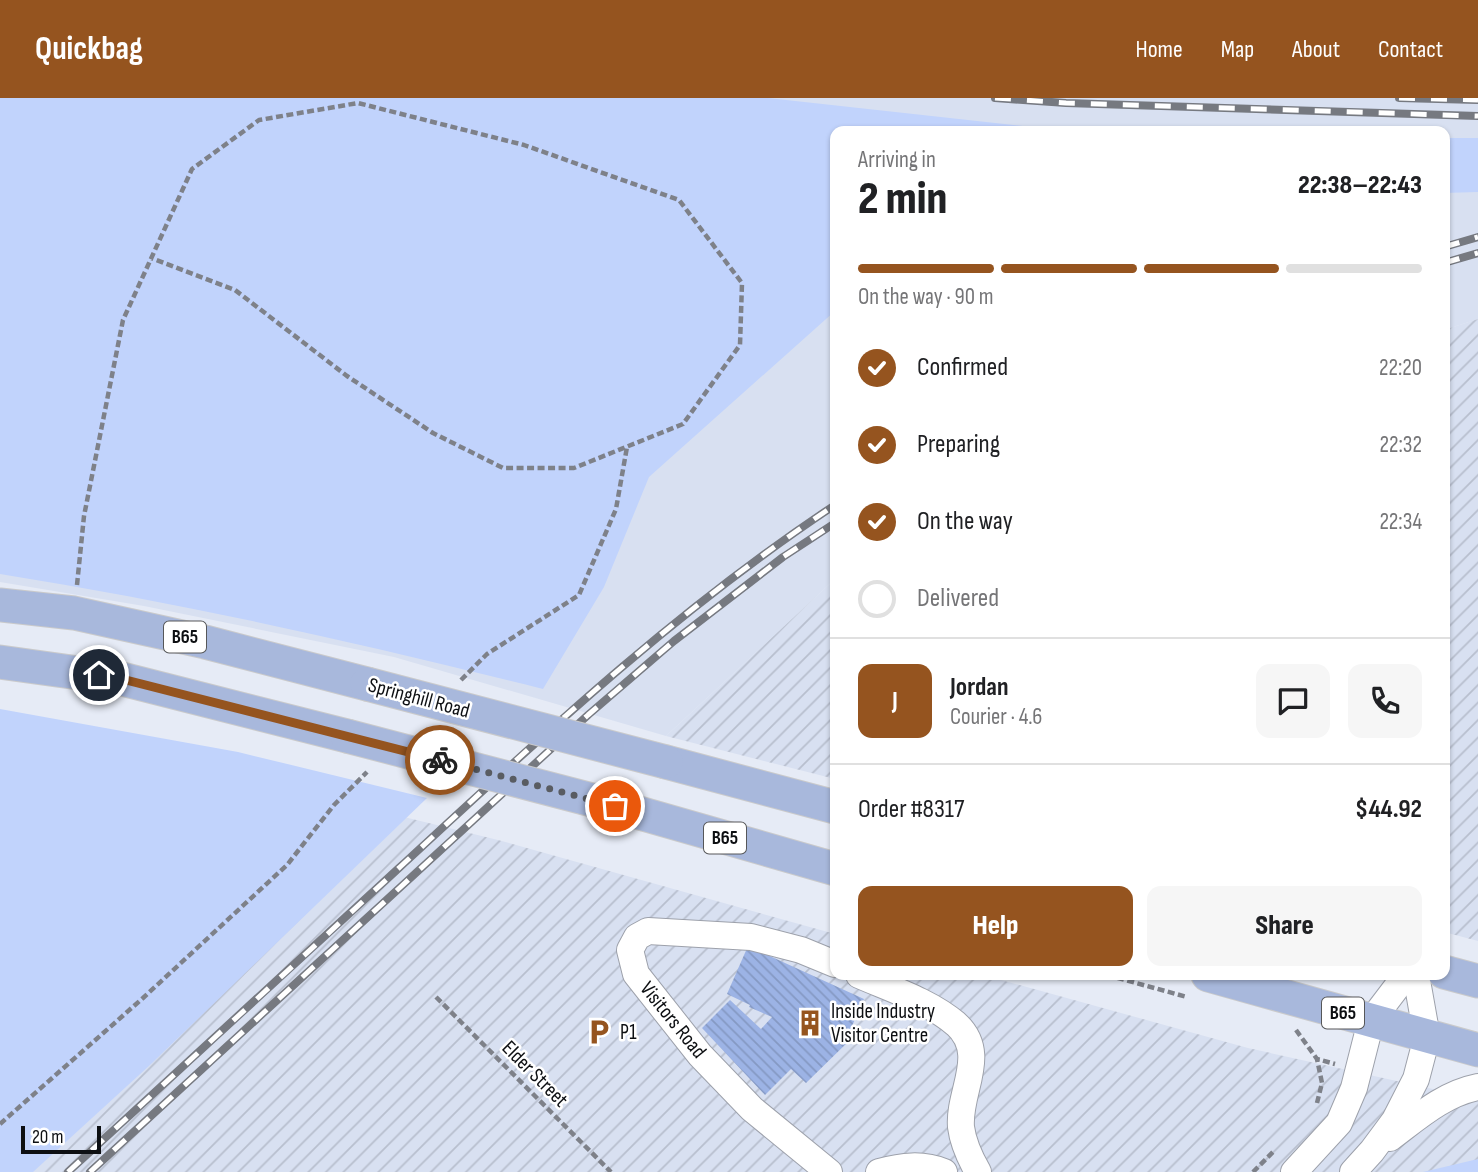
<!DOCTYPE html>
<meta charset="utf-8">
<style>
:root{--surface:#fff;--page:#f6f6f6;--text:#202124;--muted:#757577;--line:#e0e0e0;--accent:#95541f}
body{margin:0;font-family:"Sofia Sans Condensed",sans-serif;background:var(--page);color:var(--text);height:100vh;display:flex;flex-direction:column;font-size:26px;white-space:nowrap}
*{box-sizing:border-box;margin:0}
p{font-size:23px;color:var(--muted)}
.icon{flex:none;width:38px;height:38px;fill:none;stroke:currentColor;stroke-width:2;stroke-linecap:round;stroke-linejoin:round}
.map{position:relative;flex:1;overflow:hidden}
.sheet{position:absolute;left:830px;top:28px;width:620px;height:854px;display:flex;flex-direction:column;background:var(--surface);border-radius:14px;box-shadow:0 2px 5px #0004}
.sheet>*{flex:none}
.scale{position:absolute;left:21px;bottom:18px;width:80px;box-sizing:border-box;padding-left:7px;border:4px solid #0d0f12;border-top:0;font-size:19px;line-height:24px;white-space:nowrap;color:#0d0f12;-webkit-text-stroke:5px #fff;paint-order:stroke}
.pin{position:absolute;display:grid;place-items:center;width:60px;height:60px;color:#fff;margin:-30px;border:4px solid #fff;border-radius:50%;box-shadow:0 2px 7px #0007}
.courier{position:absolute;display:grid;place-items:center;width:70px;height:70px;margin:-35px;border:5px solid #95541f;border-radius:50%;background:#fff;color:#222;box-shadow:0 2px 9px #0007}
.overview em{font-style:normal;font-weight:800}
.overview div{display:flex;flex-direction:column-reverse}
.overview{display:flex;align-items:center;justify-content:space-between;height:119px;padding:0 28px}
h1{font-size:46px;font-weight:800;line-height:52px}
.bar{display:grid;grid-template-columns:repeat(4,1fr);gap:10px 7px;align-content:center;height:84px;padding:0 28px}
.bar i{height:9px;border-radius:5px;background:var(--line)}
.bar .current{background:var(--accent)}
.bar p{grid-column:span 4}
.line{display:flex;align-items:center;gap:18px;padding:0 28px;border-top:2px solid var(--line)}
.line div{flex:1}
.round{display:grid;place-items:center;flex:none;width:74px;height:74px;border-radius:14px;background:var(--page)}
ol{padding:0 28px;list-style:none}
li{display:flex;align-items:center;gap:21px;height:77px}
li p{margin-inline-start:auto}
li .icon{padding:7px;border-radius:50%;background:var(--accent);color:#fff;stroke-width:4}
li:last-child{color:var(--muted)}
li i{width:38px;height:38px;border:4px solid var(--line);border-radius:50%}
.primary-button{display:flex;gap:14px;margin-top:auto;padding:14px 28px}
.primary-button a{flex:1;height:80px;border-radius:14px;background:var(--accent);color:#fff;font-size:28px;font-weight:800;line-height:80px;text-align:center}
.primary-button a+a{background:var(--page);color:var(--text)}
header{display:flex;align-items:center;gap:42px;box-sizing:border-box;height:98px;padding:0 35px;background:var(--accent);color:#fff}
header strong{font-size:33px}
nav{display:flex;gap:38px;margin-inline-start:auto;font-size:24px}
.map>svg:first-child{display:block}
.built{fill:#d8e0f1}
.industrial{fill:url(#industrial-furrows)}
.grass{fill:#c1d3fc}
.building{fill:url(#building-back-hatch)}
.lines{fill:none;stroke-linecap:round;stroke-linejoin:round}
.minor-casing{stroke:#9da1ab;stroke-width:28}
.major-casing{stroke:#cacacb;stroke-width:35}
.path{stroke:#7e8189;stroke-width:4.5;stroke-dasharray:7 3.5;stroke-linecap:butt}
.minor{stroke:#fff;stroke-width:26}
.major{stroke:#a8b8dc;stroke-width:33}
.rail-casing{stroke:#767980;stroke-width:8}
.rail{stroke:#fff;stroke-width:5;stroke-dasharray:16;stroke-linecap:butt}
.major-bridge-casing{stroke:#cacacb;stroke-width:35;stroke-linecap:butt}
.major-bridge{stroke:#a8b8dc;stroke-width:33}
.done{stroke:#595c62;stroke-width:7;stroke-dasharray:0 12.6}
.route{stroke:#95541f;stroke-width:9}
.labels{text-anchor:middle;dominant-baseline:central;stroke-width:5;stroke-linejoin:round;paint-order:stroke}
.shield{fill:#fff;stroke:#565759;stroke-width:2}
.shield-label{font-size:19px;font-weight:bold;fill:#0d0f12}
.street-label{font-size:21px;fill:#0d0f12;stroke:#fff}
.poi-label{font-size:21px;fill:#0d0f12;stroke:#fff;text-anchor:start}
</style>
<header>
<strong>Quickbag</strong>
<nav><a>Home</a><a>Map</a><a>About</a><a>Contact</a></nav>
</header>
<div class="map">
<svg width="1478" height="1074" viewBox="0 0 1478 1074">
<defs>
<pattern id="industrial-furrows" width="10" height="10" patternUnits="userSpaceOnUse" patternTransform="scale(1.75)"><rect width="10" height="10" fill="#d8e0f1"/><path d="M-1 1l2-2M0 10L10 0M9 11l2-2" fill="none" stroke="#b8bfce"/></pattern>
<pattern id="building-back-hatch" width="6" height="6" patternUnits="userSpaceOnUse" patternTransform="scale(1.75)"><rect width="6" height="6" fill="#9cb3e5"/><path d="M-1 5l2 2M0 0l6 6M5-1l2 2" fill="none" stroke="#8599c3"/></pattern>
</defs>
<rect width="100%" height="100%" fill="#e6ebf6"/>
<!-- built -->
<polygon class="built" points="0,0 1478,0 1478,221 1444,232 1444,33 835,33 835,481 666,638 394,559 144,508 0,484"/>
<!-- industrial -->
<g class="industrial">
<polygon points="1478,221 1478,843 1444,834 1444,232"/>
<polygon points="835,481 835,681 666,638"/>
<polygon points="0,620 498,742 835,836 835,877 983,877 1248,950 1478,1001 1478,1074 0,1074"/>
</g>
<!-- grass -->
<g class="grass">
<path d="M0,0h768l300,33h38h-271v180l-186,166 -45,110 -61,102c-179,-45 -360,-86 -543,-115z"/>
<polygon points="1444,40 1478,40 1478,94 1444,95"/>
<polygon points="0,611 238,654 427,700 150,967 33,1074 0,1074"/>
<polygon points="1478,1061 1478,1074 1423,1074"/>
</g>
<!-- building -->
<polygon class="building" points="748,848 864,901 848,937 852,940 806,985 791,971 765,997 702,930 730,902 761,931 772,919 749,909 750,907 727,896"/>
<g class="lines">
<!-- minor casing -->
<g class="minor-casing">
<g id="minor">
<path d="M859,877c32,14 70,26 97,49 33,30 2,67 5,103 2,16 9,31 17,45"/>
<path d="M1390,1040c27,-20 53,-44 88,-51"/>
<polyline points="829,1074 752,1011 700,957 636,876 630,852 637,839 648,833 751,839 801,852 835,866"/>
<path d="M879,1074c23,-6 43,-9 65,0"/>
<polyline points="1294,1074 1339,1025 1354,990 1371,923 1406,877"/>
<polyline points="1353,1074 1372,1053 1395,1022 1416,981 1427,939 1416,877"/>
</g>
</g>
<!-- major casing -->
<g class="major-casing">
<g id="major">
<polyline points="0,507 74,515 205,544 367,586"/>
<polyline points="0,564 122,581 347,638"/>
<polyline points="666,664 835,709"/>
<polyline points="615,708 835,771"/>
<polyline points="1444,874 1478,883"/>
<polyline points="1208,877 1478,952"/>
</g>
</g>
<!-- path -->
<g class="path">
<polyline points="77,487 84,418 123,222 192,71 259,22 358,5 524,47 679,102 742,185 740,247 683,326 574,370 503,370 433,335 347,278 235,192 151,160"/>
<polyline points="461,582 487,556 579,497 616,411 627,349"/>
<polyline points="1107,877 1187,899"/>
<polyline points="436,899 611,1074"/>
<polyline points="1296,932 1317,961 1335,966"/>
<polyline points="1317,1005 1322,985 1317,961"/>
<polyline points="0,1026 143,900 287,767 334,707 367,674"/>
<polyline points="1253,1074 1275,1052"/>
</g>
<!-- minor -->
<use href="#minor" class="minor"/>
<!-- major -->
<use href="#major" class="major"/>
<!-- rail casing -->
<g class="rail-casing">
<g id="rail">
<polyline points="995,0 1066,5 1478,18"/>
<polyline points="1399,0 1478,2"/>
<polyline points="1444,149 1478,139"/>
<polyline points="1444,165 1478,155"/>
<path d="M68,1074c111,-102 222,-203 332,-305 140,-129 275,-256 435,-362"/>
<polyline points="90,1074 588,617 674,543 783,459 835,425"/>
</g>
</g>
<!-- rail -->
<use href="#rail" class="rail"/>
<!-- major-bridge casing -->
<g class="major-bridge-casing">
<g id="major-bridge">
<polyline points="367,586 666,664"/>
<polyline points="347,638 615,708"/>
</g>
</g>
<!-- major-bridge -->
<use href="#major-bridge" class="major-bridge"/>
</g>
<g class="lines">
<!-- done -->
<polyline class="done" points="440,662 615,708"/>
<!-- route -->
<polyline class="route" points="99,577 122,581 440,662"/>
</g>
<!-- icons -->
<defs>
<g id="building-bare" transform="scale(2.1)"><path d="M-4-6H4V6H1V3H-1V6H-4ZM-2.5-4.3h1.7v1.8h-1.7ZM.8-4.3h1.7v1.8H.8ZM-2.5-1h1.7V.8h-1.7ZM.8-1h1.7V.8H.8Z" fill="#95541f" stroke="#fff" stroke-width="2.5" paint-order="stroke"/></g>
<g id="parking-bare" transform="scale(2.1)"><path d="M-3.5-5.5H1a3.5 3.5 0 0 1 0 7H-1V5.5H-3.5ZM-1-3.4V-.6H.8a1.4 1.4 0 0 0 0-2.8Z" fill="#95541f" stroke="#fff" stroke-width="2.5" paint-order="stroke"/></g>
</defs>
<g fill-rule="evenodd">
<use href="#building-bare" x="810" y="925"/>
<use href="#parking-bare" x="599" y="934"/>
</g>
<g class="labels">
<!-- shield labels -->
<g class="shield">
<rect x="164" y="523.5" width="42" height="31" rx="5"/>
<rect x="704" y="724.5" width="42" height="31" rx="5"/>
<rect x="1322" y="899.5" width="42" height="31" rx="5"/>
</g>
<g class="shield-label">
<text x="185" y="539">B65</text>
<text x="725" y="740">B65</text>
<text x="1343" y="915">B65</text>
</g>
<!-- street labels -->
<g class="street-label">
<text transform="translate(419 600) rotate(15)">Springhill Road</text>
<text transform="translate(673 922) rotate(51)">Visitors Road</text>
<text transform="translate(535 976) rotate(45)">Elder Street</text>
</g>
<!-- poi labels -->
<g class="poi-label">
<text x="831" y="913">Inside Industry<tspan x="831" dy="24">Visitor Centre</tspan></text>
<text x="620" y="934">P1</text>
</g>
</g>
</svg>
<div class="scale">20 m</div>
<div class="pin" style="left:615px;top:708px;background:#ea580c"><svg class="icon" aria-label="bag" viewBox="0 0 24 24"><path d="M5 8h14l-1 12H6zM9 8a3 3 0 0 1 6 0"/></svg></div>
<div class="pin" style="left:99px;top:577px;background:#1f2937"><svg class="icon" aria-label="home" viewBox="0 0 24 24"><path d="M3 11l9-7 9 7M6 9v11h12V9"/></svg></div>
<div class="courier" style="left:440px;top:662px"><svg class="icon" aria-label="bike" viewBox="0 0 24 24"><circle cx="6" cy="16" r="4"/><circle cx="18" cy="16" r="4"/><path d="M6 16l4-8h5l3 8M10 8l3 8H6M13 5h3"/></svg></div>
<section class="sheet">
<div class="overview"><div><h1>2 min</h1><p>Arriving in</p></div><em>22:38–22:43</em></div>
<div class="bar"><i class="current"></i><i class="current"></i><i class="current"></i><i></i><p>On the way · 90 m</p></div>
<ol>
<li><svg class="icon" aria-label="check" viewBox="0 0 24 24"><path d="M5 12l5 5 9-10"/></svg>Confirmed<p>22:20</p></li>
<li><svg class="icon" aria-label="check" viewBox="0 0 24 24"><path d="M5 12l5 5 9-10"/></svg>Preparing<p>22:32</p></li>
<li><svg class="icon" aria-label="check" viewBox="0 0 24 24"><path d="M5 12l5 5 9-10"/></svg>On the way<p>22:34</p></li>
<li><i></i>Delivered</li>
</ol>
<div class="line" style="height:126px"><b class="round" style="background:var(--accent);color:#fff">J</b><div><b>Jordan</b><p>Courier · 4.6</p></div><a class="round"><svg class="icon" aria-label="chat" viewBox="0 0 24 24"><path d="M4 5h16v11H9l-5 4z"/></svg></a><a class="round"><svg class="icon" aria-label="phone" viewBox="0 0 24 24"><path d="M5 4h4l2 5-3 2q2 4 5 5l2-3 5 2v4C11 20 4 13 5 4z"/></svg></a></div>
<div class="line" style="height:91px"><div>Order #8317</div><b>$44.92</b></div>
<div class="primary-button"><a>Help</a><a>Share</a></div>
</section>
</div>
